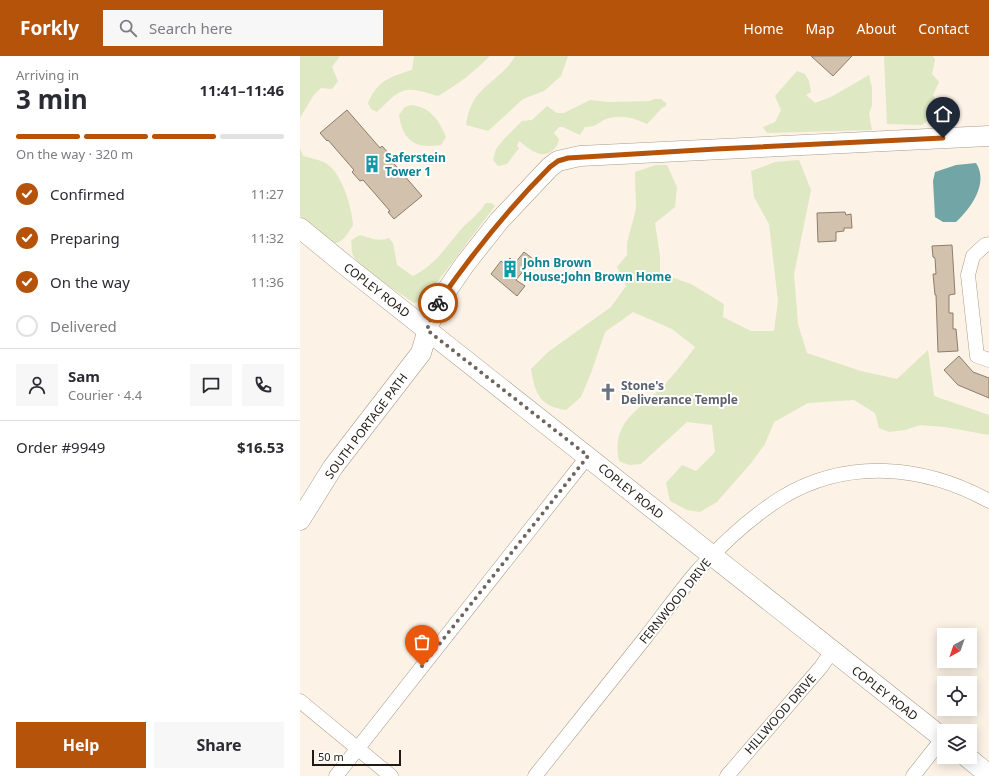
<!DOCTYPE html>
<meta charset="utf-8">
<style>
:root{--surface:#fff;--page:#f7f7f7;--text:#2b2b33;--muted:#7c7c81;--line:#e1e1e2;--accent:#b45309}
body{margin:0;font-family:"Noto Sans",sans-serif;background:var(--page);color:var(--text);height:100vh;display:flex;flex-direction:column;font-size:15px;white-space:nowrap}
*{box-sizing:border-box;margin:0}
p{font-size:13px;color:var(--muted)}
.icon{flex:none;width:22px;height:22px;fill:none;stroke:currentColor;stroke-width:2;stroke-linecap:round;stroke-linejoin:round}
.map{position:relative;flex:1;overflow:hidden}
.drawer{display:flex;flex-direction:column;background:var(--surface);width:300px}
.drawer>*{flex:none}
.needle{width:26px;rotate:220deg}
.controls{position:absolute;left:637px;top:572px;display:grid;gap:8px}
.controls a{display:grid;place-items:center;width:40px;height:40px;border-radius:0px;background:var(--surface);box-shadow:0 2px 10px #0003;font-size:20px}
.scale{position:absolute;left:12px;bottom:10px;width:89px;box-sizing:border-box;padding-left:4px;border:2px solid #221b14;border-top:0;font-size:11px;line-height:14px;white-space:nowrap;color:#221b14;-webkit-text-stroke:3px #fff;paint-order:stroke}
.pin{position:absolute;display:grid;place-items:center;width:34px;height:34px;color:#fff;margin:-41px -17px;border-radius:50% 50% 50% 0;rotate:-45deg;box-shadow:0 0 4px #0007}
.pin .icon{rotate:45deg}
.courier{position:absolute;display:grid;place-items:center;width:40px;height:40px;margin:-20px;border:3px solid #b45309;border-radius:50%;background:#fff;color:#222;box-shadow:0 1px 5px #0007}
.summary em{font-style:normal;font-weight:700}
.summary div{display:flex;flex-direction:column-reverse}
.summary{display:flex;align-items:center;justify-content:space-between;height:68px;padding:0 16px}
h1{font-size:26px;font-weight:700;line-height:30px}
.bar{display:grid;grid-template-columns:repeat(4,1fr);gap:6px 4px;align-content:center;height:48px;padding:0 16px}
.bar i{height:5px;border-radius:3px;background:var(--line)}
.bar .active{background:var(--accent)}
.bar p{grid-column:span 4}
.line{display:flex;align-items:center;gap:10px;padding:0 16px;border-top:1px solid var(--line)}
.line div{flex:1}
.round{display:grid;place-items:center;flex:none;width:42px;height:42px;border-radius:0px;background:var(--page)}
ol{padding:0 16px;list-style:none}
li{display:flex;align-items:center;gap:12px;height:44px}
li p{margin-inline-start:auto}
li .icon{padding:4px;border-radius:50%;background:var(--accent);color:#fff;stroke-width:4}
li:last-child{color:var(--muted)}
li i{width:22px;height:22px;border:2px solid var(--line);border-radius:50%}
.action{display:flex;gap:8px;margin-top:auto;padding:8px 16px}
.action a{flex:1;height:46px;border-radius:0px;background:var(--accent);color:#fff;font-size:16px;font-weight:700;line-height:46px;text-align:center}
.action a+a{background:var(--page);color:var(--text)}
header{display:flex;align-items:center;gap:24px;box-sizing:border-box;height:56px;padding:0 20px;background:var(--accent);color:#fff}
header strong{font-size:19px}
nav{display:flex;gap:22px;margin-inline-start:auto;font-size:14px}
.search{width:280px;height:36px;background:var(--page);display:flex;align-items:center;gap:10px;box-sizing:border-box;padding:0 14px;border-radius:0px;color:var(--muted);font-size:15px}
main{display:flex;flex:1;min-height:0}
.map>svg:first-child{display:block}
.green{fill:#dee8c2}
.water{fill:#72a5a6}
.building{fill:#d2c1ad;stroke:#8c7d6b}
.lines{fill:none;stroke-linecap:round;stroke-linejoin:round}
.street-casing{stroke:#ab9b88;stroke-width:15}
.secondary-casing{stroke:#ab9b88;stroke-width:21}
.street{stroke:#fff;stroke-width:14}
.secondary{stroke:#fff;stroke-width:20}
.done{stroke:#6e665e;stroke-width:4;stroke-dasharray:0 7.2}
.route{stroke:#b45309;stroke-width:5}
.labels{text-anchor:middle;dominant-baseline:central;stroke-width:4;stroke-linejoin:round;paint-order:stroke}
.culture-label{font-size:12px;font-weight:bold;fill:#0d838f;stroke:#fff;text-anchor:start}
.street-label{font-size:12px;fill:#221b14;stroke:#fff}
.worship-label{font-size:12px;font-weight:bold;fill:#5b616d;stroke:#fff;text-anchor:start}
</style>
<header>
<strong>Forkly</strong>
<div class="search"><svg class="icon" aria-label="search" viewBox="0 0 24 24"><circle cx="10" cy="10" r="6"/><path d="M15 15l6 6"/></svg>Search here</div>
<nav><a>Home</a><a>Map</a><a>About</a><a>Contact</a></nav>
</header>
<main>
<section class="drawer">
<div class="summary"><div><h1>3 min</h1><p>Arriving in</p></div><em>11:41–11:46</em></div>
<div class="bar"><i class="active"></i><i class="active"></i><i class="active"></i><i></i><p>On the way · 320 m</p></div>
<ol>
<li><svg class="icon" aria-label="check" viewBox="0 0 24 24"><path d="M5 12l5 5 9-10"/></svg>Confirmed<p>11:27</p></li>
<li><svg class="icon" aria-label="check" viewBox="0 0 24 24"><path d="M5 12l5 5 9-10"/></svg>Preparing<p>11:32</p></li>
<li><svg class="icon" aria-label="check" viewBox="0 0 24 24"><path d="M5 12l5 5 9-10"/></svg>On the way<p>11:36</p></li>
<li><i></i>Delivered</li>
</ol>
<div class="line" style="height:72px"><a class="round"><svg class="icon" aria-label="person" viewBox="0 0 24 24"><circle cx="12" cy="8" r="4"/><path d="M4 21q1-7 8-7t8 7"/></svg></a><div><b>Sam</b><p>Courier · 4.4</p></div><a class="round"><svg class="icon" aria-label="chat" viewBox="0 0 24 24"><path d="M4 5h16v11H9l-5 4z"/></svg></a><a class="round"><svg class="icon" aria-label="phone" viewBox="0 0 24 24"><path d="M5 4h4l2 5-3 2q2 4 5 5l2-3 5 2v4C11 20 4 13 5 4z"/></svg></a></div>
<div class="line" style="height:52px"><div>Order #9949</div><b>$16.53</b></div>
<div class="action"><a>Help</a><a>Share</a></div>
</section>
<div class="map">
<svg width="689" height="720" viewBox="0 0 689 720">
<rect width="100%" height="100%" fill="#fcf2e6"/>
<!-- green -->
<g class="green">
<polygon points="0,0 40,0 32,11 38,25 32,33 21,32 13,40 0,62"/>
<path d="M114,0h76c-16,16 -33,29 -52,40 -35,-11 -36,-9 -61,16l-6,-3 -3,-6c10,-23 22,-26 44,-33z"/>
<path d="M215,0h53l-7,20 -17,15 -21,8 -35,32 -22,-6c1,-6 2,-13 5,-19 9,-21 34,-30 44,-50z"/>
<polygon points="584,0 633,0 635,4 632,18 639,26 633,39 638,47 639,55 622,69 587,68"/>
<polygon points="497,15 505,18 509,25 511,36 506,39 515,47 531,41 569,19 572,32 572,49 569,58 572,74 467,77 463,71 475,66 481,54 475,40"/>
<path d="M354,43h7l5,4v3l-4,2 -15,16c-12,-6 -28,-10 -41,-5 -10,4 -8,8 -21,8l-5,8 -17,-8h-4l-5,6 5,6c-1,6 -2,7 -6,11 -11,11 -25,-2 -34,-9l-2,5 2,2 -12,16 -9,2 -5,-6 3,-11 8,-10 18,-18 10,-1 15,-14 10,7h7l26,-13 18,2 42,-1z"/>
<path d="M111,49c20,2 28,16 35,32l-5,8c-26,4 -38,-4 -42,-30l6,-8z"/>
<path d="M0,92l3,8c7,2 18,4 24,8 15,10 25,44 26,61 -5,9 -10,17 -20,19l-33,-28z"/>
<path d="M499,104l12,30 -17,84 4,50 9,29 54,18 36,8 31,-29 6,46 55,19v20l-44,-8 -25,-2 -15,5 -16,2 -10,-4 -4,-15 -21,-13 -46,3 -34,19 -9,22 -14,19 -34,39 -17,10 -13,-2 -17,-9 -4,-18 16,-18 14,6 19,-19 -3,-27 -25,-3 -46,42 -12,1 -10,-4c-8,-39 19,-50 42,-73 12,-12 24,-27 34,-41l-23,-18 -39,-17 -28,20 -14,41 -10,24 -15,13c-27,-4 -31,-17 -35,-41l17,-17 63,-45 15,-21 -9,-19 10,-12v-12l9,-34 -1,-37 21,-7h11l10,22 -2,20 -20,16 5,33v17l31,11 33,20 -1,13 28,14h23l4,-30 -9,-77 -15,-27 -3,-26 24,-9z"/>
<path d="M186,147h6l3,3 -66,87 -8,8 -7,2c-15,-11 -52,-32 -60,-46 -3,-5 -2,-10 -3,-16 10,-9 11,-5 22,-2 5,1 11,1 16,-1l4,5 4,22 16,11c24,-12 33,-30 51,-50 8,-7 16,-14 22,-23z"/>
</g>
<!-- water -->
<path class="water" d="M676,107c13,20 -5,45 -20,59h-13l-8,-5 -2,-36 2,-9 21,-7z"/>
<!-- building -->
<g class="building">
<polygon points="511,0 552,0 533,20"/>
<polygon points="47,54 80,92 82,90 91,100 89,102 122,140 94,163 88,156 90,155 63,124 60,125 52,116 54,114 28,84 27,85 20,77"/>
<polygon points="545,156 546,159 551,158 552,172 544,172 544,175 536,176 536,185 518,186 517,157"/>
<polygon points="652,189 655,238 649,239 649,257 653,257 653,273 656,273 658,295 638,296 636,239 635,239 633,218 636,218 635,202 633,201 632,190"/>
<polygon points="224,196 233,203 216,224 225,230 217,240 191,218 201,205 205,208 210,202 215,207"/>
<polygon points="659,300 673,316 689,322 689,342 658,329 644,314"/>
</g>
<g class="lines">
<!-- street casing -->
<g class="street-casing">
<g id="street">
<polyline points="689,188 685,189 673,200 668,219 677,300 689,304"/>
<polyline points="0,645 91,720"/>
<polyline points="36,720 288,400"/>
<path d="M235,720c37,-46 73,-92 110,-138 18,-23 35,-47 54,-69 24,-26 52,-52 82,-71 66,-40 143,-33 208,3"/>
<polyline points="427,720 521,611 532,595"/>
<polyline points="613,720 643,682"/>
</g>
</g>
<!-- secondary casing -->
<g class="secondary-casing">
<g id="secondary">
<polyline points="0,172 45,209 644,683"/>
<polyline points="0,464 33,411 121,297 134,253 165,208 199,165 250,111 258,105 280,100 689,80"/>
<polyline points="667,701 689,719"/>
</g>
</g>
<!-- street -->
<use href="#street" class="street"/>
<!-- secondary -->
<use href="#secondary" class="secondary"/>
</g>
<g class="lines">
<!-- done -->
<polyline class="done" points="122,610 288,400 127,274 134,253 138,247"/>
<!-- route -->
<path class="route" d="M138,247c34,-49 70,-94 112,-136l8,-6 10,-3 148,-9 227,-11"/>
</g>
<!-- icons -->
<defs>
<g id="building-bare" transform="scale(1.38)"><path d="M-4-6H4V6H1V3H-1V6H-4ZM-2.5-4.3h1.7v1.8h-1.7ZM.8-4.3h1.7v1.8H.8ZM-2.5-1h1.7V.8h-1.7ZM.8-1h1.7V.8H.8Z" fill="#0f9aa8" stroke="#fff" stroke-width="2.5" paint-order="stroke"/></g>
<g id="church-bare" transform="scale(1.38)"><path d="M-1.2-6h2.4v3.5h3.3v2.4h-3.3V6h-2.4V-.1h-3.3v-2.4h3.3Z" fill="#6b7280" stroke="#fff" stroke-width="2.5" paint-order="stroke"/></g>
</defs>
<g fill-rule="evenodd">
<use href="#building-bare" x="72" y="108"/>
<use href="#building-bare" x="210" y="213"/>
<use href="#church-bare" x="308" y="336"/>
</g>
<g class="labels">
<!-- culture labels -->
<g class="culture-label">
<text x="85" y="101">Saferstein<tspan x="85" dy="14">Tower 1</tspan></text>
<text x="223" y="206">John Brown<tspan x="223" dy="14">House;John Brown Home</tspan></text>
</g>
<!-- street labels -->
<g class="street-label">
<text transform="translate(77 234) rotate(38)">COPLEY ROAD</text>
<text transform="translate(66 370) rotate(-53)">SOUTH PORTAGE PATH</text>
<text transform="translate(331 435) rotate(39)">COPLEY ROAD</text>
<text transform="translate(375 545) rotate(-51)">FERNWOOD DRIVE</text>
<text transform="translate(585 637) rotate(38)">COPLEY ROAD</text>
<text transform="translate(480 658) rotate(-49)">HILLWOOD DRIVE</text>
</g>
<!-- worship labels -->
<g class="worship-label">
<text x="321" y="329">Stone's<tspan x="321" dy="14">Deliverance Temple</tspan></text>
</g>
</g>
</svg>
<div class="controls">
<a><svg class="needle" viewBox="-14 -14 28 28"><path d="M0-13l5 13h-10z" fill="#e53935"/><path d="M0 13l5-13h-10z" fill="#7c7c81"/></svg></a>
<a><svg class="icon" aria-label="locate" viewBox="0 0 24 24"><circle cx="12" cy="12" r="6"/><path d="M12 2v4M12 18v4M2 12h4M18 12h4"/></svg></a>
<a><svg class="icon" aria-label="layers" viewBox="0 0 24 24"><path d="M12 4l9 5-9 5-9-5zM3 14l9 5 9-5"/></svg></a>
</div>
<div class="scale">50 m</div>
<div class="pin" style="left:122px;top:610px;background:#ea580c"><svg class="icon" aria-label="bag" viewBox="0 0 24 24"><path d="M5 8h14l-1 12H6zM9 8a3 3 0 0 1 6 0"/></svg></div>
<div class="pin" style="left:643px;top:82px;background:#1f2937"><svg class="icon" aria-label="home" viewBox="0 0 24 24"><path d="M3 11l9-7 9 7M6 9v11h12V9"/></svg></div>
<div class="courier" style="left:138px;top:247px"><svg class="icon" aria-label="bike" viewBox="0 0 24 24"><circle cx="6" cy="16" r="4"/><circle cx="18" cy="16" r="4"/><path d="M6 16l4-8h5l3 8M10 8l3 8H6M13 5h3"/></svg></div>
</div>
</main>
